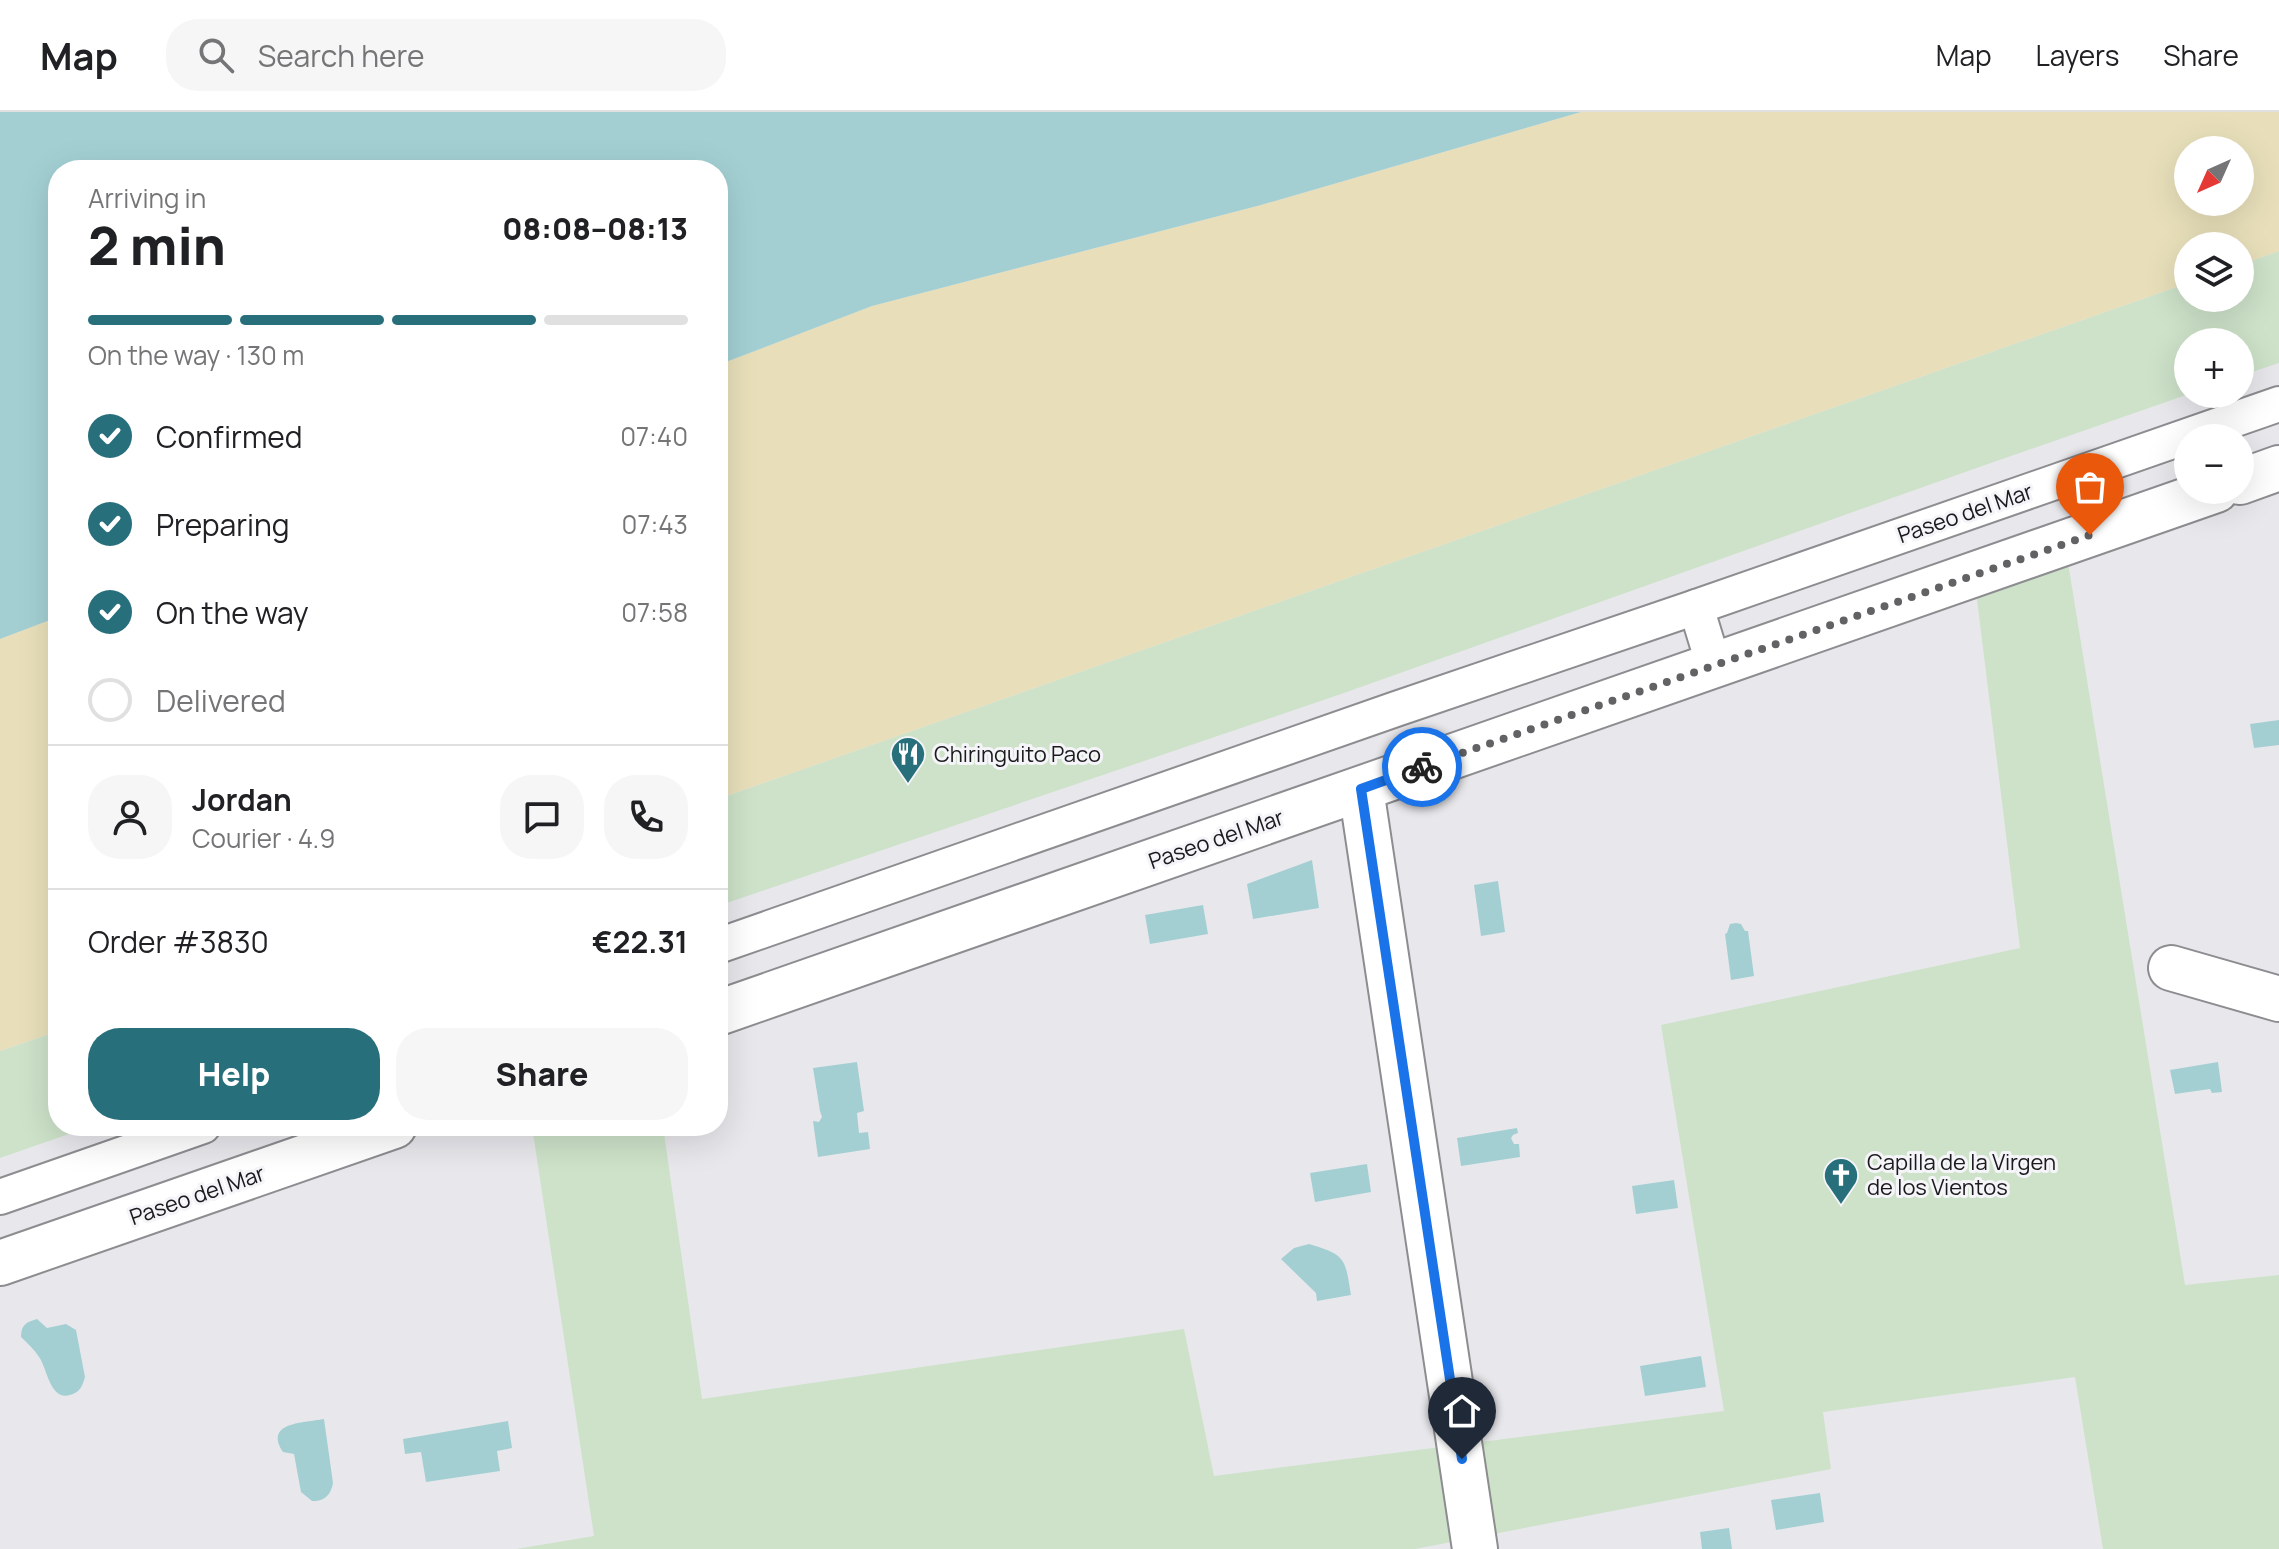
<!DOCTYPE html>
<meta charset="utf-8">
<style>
:root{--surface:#fff;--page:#f6f6f6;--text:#202124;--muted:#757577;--line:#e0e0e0;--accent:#286f7c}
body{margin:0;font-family:Manrope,sans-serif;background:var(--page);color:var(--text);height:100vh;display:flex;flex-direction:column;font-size:30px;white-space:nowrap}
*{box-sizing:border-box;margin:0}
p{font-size:26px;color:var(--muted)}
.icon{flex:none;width:44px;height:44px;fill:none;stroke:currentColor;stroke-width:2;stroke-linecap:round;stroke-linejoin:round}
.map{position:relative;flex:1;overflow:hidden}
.drawer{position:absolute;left:48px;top:48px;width:680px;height:976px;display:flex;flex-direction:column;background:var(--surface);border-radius:32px;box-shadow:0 8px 32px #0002}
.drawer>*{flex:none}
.needle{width:52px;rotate:225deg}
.fabs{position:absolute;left:2174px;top:24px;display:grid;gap:16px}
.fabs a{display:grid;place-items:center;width:80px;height:80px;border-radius:50%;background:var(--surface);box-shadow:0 8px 32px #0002;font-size:40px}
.pin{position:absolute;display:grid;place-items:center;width:68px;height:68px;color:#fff;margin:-82px -34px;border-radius:50% 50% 50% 0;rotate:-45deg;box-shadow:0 0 8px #0007}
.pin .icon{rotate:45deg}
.courier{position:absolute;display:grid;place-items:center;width:80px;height:80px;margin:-40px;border:6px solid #1a73e8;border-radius:50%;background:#fff;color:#222;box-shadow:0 2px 10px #0007}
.headline em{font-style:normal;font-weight:800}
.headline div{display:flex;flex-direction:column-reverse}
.headline{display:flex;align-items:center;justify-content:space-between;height:136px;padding:0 40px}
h1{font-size:52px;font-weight:800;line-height:60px}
.bar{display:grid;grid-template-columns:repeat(4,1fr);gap:12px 8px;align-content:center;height:96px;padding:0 40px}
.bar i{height:10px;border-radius:6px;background:var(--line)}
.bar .selected{background:var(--accent)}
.bar p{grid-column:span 4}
.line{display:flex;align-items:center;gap:20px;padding:0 40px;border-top:2px solid var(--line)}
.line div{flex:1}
.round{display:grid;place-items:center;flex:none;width:84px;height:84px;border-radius:32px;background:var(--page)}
ol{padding:0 40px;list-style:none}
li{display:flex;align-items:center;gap:24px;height:88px}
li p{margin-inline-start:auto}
li .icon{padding:8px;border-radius:50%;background:var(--accent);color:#fff;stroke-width:4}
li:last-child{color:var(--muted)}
li i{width:44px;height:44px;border:4px solid var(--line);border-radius:50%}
.action{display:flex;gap:16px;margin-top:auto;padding:16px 40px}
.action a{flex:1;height:92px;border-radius:32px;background:var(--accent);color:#fff;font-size:32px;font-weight:800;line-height:92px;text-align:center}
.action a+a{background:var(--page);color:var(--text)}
header{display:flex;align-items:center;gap:48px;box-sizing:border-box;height:112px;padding:0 40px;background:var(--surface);border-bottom:2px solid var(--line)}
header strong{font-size:38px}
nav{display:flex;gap:44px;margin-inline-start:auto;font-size:28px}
.search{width:560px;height:72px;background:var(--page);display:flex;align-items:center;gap:20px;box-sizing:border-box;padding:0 28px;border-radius:32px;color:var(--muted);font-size:30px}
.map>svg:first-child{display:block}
.green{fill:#cde2c9}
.sand{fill:#e8dfba;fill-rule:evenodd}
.water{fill:#a3cfd3}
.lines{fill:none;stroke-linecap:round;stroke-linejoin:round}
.pedestrian-casing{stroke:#8d8d91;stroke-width:38}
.minor-casing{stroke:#8d8d91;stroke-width:48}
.pedestrian{stroke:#fff;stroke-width:34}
.minor{stroke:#fff;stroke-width:44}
.done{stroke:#626265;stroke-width:8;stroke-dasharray:0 14.4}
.route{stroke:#1a73e8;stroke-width:10}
.labels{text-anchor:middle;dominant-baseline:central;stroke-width:6;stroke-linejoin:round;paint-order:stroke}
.street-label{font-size:22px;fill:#1a1a1c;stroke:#f5f5f9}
.poi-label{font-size:22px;fill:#1a1a1c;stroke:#f5f5f9;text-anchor:start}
</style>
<header>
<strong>Map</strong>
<div class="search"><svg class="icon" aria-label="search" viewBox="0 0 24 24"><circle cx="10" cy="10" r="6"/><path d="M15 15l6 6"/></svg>Search here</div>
<nav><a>Map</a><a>Layers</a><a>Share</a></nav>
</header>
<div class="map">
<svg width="2279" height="1437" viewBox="0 0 2279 1437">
<rect width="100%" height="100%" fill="#e8e8ec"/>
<!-- green -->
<g class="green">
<polygon points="2279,139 2279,251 2240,264 2240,230 2188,230 2189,282 1985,353 1344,581 718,794 718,687 2188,171 2188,186 2240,186 2240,153"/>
<polygon points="2065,432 2185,1173 2279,1163 2279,1437 2103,1437 2075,1265 1823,1300 1831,1357 1415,1437 516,1437 594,1424 532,1014 663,1014 702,1287 1184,1217 1214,1364 1724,1299 1661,913 2020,836 1974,463"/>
<polygon points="58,919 58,1014 92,1014 0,1046 0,939"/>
</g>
<!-- sand -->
<g class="sand">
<path d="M1581,0h698v139l-39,14v-19h-52v37l-1470,516v-434l154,-59 389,-101zM2188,38h52v52h-52z"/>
<polygon points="58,505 58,919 0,939 0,527"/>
</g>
<!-- water -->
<g class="water">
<polygon points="0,0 1581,0 1261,93 872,194 718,253 718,58 58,58 58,505 0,527"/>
<polygon points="2279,608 2279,633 2254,636 2250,612"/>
<polygon points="1312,748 1319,796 1253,807 1247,772"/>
<polygon points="1498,769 1505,820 1481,824 1474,773"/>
<polygon points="1203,793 1208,822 1150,832 1145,803"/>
<polygon points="1736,811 1741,812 1745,819 1748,819 1754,864 1731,868 1725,822 1727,821 1730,812"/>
<polygon points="857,950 864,999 857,1001 859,1021 868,1020 870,1037 818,1045 813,1009 819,1010 822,1005 820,999 813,956"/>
<polygon points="2218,950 2222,980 2212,981 2210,977 2175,982 2170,958"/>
<polygon points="1517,1016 1518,1021 1513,1023 1511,1026 1514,1032 1519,1032 1520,1045 1461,1054 1457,1026"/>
<polygon points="1367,1052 1371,1080 1315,1090 1310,1061"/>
<polygon points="1674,1068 1678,1096 1636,1102 1632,1074"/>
<path d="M1309,1132c37,11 36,14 42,51l-34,6 -1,-8 -35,-34 13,-11z"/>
<path d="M37,1207l10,9 19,-4 10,6 9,47c-2,7 -4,13 -10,16 -25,13 -27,-24 -36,-36 -5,-8 -12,-14 -18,-20 0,-12 5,-15 16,-18z"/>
<polygon points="1701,1244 1706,1275 1645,1284 1640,1254"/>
<path d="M324,1307l9,64c-2,12 -9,19 -21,18l-11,-9 -7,-38 -11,-2c-19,-30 20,-29 41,-33z"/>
<polygon points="508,1309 512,1336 497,1339 500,1359 426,1370 421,1340 405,1342 403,1327"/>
<polygon points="1820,1381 1824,1410 1776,1418 1771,1388"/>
<polygon points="1729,1416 1732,1437 1702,1437 1700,1420"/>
</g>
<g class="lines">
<!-- pedestrian casing -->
<g class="pedestrian-casing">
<g id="pedestrian">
<polyline points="1696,495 2279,292"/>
<polyline points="718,834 1396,597 1696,495 1714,554"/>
<polyline points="0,1085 203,1014"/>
</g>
</g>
<!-- minor casing -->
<g class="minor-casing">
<g id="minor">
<polyline points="2240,370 2279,356"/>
<polyline points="1361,677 1475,1437"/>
<polyline points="2171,856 2279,887"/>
<polyline points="718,901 2216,378"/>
<polyline points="0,1151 394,1014"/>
</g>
</g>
<!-- pedestrian -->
<use href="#pedestrian" class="pedestrian"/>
<!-- minor -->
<use href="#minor" class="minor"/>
</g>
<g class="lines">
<!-- done -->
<polyline class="done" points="1422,655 2090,423"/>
<!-- route -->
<polyline class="route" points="1422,655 1361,677 1462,1347"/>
</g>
<!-- icons -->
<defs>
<g id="restaurant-pin" transform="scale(1.8)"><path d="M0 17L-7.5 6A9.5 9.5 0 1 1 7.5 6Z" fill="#286f7c" stroke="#f5f5f9"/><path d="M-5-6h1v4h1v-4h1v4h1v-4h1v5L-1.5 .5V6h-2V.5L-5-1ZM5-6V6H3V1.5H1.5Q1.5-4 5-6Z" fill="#fff"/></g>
<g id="church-pin" transform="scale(1.8)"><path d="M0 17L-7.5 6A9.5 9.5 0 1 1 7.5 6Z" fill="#286f7c" stroke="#f5f5f9"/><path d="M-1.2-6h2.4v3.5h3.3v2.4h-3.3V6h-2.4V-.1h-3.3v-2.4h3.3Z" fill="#fff"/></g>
</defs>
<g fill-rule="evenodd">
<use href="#restaurant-pin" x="908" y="642"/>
<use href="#church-pin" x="1841" y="1063"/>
</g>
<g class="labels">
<!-- street labels -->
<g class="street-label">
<text transform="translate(1965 401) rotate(-19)">Paseo del Mar</text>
<text transform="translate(1216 727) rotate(-19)">Paseo del Mar</text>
<text transform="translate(197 1083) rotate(-19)">Paseo del Mar</text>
</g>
<!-- poi labels -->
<g class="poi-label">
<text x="934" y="642">Chiringuito Paco</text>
<text x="1867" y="1050">Capilla de la Virgen<tspan x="1867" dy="25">de los Vientos</tspan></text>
</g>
</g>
</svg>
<div class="fabs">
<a><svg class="needle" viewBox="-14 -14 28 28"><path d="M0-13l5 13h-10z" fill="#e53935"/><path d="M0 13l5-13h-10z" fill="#757577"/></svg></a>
<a><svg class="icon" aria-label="layers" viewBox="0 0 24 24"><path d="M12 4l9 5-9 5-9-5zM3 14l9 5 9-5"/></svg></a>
<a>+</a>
<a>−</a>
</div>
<div class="pin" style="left:2090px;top:423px;background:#ea580c"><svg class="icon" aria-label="bag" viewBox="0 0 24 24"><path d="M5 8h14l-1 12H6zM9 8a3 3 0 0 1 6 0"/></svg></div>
<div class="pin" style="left:1462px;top:1347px;background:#1f2937"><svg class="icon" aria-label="home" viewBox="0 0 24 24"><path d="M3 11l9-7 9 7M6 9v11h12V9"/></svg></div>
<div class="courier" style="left:1422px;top:655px"><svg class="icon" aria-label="bike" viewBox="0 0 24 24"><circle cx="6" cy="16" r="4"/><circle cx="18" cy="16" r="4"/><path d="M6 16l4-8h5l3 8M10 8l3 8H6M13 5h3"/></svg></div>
<section class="drawer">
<div class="headline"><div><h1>2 min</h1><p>Arriving in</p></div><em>08:08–08:13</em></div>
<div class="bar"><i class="selected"></i><i class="selected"></i><i class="selected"></i><i></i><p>On the way · 130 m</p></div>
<ol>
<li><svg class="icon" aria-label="check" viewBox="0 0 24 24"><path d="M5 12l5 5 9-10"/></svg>Confirmed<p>07:40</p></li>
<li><svg class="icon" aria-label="check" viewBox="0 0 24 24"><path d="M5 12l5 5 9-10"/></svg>Preparing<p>07:43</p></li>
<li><svg class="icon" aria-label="check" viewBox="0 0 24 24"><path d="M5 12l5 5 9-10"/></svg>On the way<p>07:58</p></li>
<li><i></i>Delivered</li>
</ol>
<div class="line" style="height:144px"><a class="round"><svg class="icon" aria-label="person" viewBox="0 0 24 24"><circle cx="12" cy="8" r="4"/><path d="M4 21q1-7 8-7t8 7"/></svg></a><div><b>Jordan</b><p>Courier · 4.9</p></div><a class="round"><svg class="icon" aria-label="chat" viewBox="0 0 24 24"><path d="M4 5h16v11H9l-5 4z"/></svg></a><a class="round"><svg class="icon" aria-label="phone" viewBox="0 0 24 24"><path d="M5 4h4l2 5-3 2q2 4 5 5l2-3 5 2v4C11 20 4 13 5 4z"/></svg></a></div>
<div class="line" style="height:104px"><div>Order #3830</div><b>€22.31</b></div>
<div class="action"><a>Help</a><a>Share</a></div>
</section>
</div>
